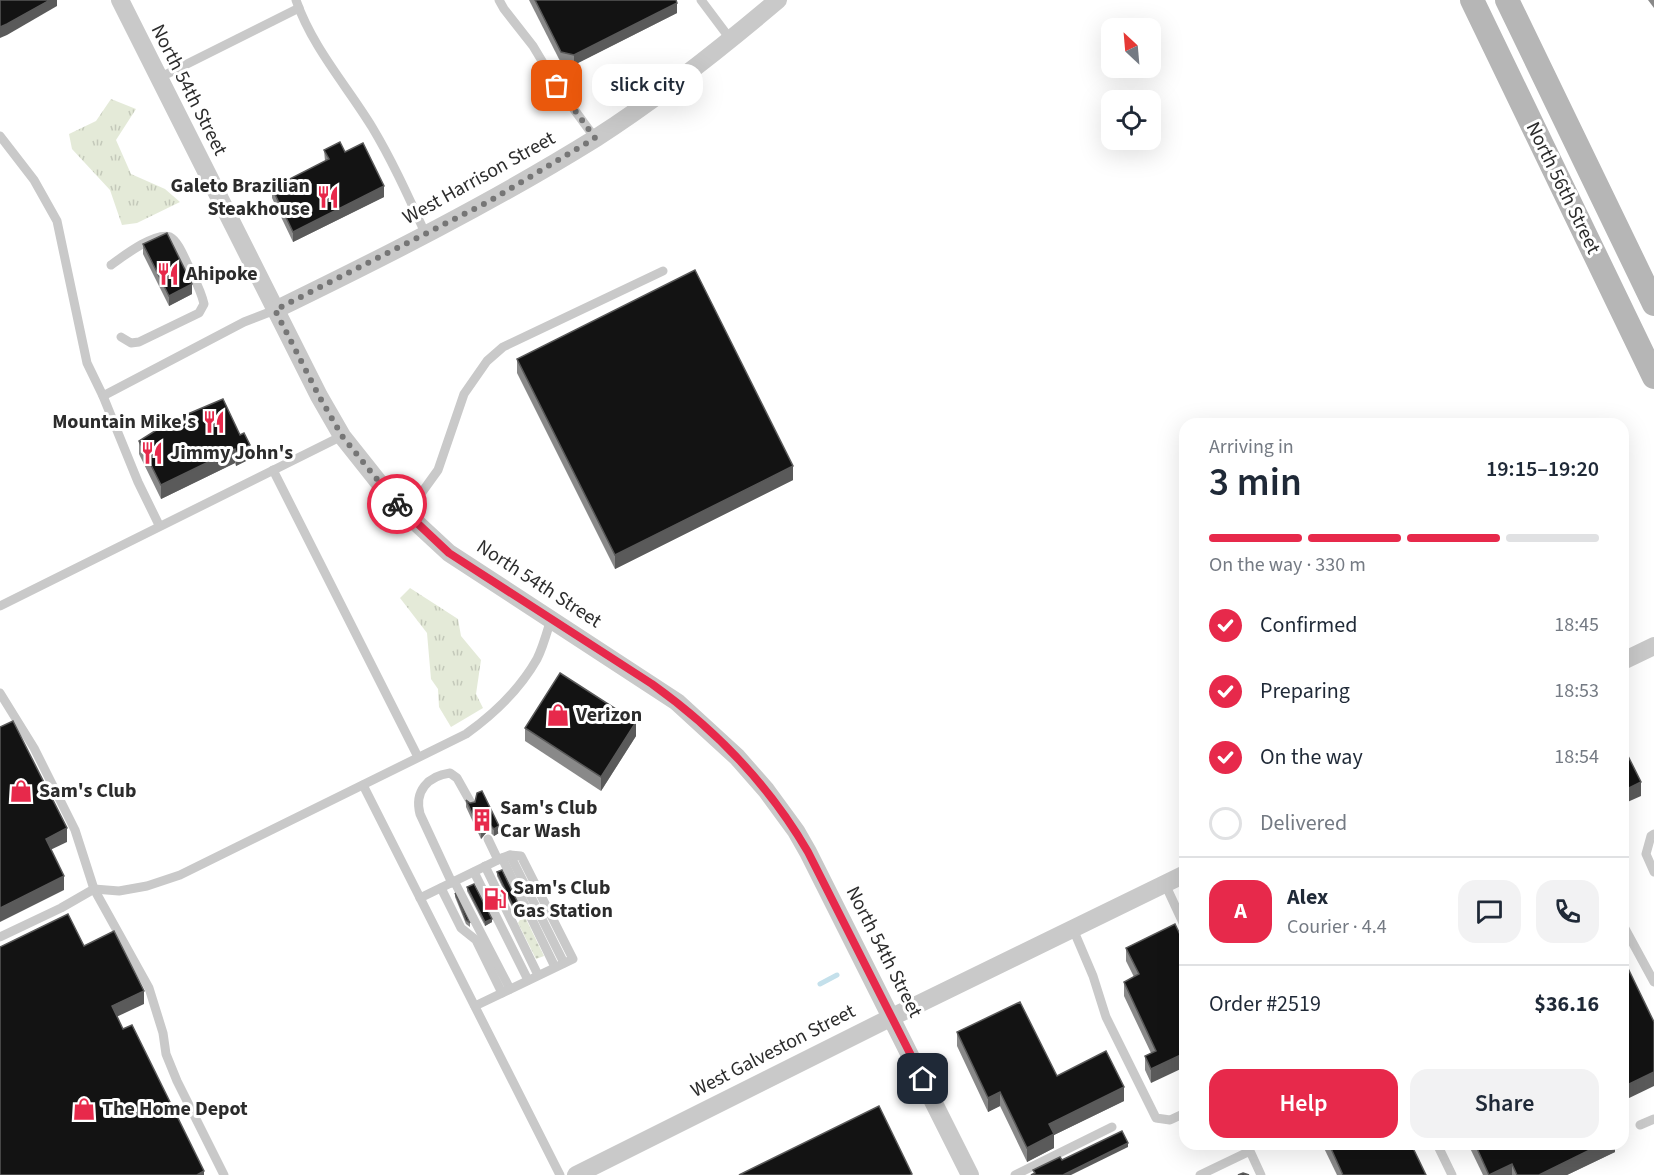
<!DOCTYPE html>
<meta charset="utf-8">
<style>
:root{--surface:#fff;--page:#f2f2f3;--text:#1f2937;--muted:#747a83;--line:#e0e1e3;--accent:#e7294b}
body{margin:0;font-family:"Source Sans 3",sans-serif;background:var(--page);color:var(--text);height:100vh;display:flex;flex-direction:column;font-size:22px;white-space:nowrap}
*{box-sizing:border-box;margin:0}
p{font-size:20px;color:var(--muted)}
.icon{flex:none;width:33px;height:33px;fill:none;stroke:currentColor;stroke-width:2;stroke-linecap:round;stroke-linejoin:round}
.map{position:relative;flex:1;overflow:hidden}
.panel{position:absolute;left:1179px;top:418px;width:450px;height:732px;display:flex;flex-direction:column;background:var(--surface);border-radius:18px;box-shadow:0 6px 24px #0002}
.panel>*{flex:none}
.needle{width:39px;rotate:334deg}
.tools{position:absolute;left:1101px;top:18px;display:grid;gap:12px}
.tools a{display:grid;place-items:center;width:60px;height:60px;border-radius:12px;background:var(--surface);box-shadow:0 6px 24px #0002;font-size:30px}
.pin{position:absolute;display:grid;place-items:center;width:51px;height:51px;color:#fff;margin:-26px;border-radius:12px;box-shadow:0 3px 9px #0006}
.courier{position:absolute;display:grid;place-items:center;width:60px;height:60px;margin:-30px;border:4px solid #e7294b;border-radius:50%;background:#fff;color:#222;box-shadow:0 2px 8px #0007}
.bubble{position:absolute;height:42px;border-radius:18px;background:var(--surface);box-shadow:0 6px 24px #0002;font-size:20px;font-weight:600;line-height:42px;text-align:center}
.headline em{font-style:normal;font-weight:600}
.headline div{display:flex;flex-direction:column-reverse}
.headline{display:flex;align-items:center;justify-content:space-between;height:102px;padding:0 30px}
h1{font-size:39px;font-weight:600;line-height:45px}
.bar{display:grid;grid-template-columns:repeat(4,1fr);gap:9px 6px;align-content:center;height:72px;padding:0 30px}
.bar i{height:8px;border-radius:4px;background:var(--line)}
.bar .current{background:var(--accent)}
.bar p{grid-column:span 4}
.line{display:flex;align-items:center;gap:15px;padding:0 30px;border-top:2px solid var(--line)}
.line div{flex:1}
.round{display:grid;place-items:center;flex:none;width:63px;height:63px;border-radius:18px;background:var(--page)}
ol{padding:0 30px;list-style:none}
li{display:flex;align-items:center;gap:18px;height:66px}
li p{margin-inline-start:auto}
li .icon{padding:6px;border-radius:50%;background:var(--accent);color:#fff;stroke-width:4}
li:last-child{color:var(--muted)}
li i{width:33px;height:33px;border:3px solid var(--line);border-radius:50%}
.primary-button{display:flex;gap:12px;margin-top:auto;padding:12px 30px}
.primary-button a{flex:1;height:69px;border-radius:18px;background:var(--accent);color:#fff;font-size:24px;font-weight:600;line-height:69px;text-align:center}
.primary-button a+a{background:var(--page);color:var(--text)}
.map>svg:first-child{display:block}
.grass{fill:url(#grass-dots)}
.park{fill:url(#park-tufts)}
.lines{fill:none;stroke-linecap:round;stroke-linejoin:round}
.stream{stroke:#c4e0eb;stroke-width:5}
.service{stroke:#c9c9c9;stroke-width:9}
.minor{stroke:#c9c9c9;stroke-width:18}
.secondary{stroke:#b6b6b6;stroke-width:24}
.wall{fill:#898989}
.shaded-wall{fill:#5a5a5a}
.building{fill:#131313;stroke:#5a5a5a;stroke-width:1.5}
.done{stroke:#767676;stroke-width:6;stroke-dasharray:0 10.8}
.route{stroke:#e7294b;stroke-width:8}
.labels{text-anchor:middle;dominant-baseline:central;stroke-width:6;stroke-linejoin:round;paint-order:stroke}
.street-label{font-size:20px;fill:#2c2c2c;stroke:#fff}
.poi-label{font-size:20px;font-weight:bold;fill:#2c2c2c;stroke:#fff;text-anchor:start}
</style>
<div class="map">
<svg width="1654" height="1175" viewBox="0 0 1654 1175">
<defs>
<pattern id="grass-dots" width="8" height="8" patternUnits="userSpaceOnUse" patternTransform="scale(1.5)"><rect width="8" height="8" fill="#e4ead8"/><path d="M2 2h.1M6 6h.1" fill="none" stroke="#c4c9ba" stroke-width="1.8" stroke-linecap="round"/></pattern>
<pattern id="park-tufts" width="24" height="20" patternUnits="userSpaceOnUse" patternTransform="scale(1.5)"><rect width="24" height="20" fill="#e4ead8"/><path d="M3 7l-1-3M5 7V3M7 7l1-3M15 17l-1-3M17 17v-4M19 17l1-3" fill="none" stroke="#c4c9ba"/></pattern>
</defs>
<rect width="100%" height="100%" fill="#fff"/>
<!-- grass -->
<polygon class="grass" points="521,918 526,919 544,956 536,959 518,923"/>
<!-- park -->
<g class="park">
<polygon points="111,99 136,109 116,140 131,174 165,189 180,202 137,223 122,225 110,190 72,149 69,134 96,121"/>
<polygon points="410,588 458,619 461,636 481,660 476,694 483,708 451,727 439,707 438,689 431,679 427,633 400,598"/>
</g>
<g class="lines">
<!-- stream -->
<polyline class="stream" points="820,984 837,975"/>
<!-- service -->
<g class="service">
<path d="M296,0c16,47 51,86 76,127 21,35 37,71 54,108"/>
<polyline points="499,0 504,9 533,46 557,86 595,138"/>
<polyline points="701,0 731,40"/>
<polyline points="159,78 299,8"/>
<polyline points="0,136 34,180 57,221 87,363 103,396 138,482 159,525"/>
<path d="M111,265c11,-8 45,-34 59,-28 8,4 14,20 18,28 6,13 13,25 16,39l-5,9 -60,29 -8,1 -10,-6"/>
<polyline points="103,396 244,322 275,310"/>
<polyline points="273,470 418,757"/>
<polyline points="407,513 438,470 464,394 487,361 503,347 663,271"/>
<polyline points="0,606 342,436"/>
<polyline points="0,693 34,748 75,830 94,889 149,988 163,1033 166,1054 177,1081 224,1175"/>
<polyline points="363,785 560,1175"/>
<polyline points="1654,834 1651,836 1646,854 1654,872"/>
<polyline points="488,839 498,860"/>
<polyline points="510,855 564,963"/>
<polyline points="502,858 555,967"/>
<polyline points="485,866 538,975"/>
<polyline points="474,872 528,980"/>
<polyline points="454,881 510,989"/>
<path d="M452,883l-32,-69c-6,-23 8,-38 30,-41l7,5 14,25"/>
<polyline points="1165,884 1185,927"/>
<polyline points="441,888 461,928 476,940 502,993"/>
<polyline points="420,898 502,858 510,855 521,856 573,959 475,1006"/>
<polyline points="1623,925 1654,982"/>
<polyline points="1073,929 1093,976 1106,1017 1156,1118 1170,1120 1185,1113"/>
<path d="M0,937l61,-29 33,-19 25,2 28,-5 33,-11 286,-141c28,-20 54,-45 71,-75 6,-12 10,-27 14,-40"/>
<polyline points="1640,1125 1654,1119"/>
<polyline points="1437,1144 1452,1175"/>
<polyline points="1015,1175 1112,1127"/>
<polyline points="1200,1175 1250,1151 1261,1175"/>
</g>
<!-- minor -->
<g class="minor">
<polyline points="120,0 319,396 342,436 396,504 449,553 677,702 737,757 766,790 796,831 808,852 970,1175"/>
<path d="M275,310c109,-53 218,-108 321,-172 64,-41 124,-89 182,-138"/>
<polyline points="1623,661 1654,646"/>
<polyline points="576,1175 892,1017 1185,874"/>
</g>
<!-- secondary -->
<g class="secondary">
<polyline points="1472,0 1654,377"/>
<polyline points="1507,0 1654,304"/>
</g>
</g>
<!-- wall -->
<g class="wall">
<polygon points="529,0 676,0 677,13 574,65 561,63"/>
<polygon points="1648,0 1654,0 1654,8"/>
<polygon points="324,150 345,152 384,197 293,242 272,198 272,188 325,161"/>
<polygon points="143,244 192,294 169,306 143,254"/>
<polygon points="517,359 793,480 615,569 517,373"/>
<polygon points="240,435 250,459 236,466 235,463 161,499 139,454 139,441"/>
<polygon points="525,728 636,736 601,791 525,741"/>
<polygon points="466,800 499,833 494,836 491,833 486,833 481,839 466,807"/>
<polygon points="497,872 519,909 514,911 497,876"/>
<polygon points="467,887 492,922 485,926 467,891"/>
<polygon points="455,893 470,923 470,927 466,924 455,897"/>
<polygon points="1175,924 1151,1083 1145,1070 1145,1056 1151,1053 1124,996 1124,982 1134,977 1126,961 1126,948"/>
<polygon points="957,1032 1057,1076 1124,1101 1054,1135 1054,1148 1027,1162 1000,1106 988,1112 957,1046"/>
<polygon points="1322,1144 1411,1144 1426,1175 1337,1175"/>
<polygon points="1468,1144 1615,1144 1615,1152 1567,1175 1483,1175"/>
</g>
<!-- shaded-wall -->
<g class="shaded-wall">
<polygon points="50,0 57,0 57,6 7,35 0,38 0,27"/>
<polygon points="677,3 677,13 574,65 574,55"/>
<polygon points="384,186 384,197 293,242 293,232"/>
<polygon points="192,284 192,294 169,306 169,296"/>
<polygon points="250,445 250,459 236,466 236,452"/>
<polygon points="235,449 235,463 161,499 161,485"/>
<polygon points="793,466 793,480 615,569 615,555"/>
<polygon points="636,722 636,736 601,791 601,777"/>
<polygon points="1641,782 1641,796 1623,804 1623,791"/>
<polygon points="486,826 486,833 481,839 481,832"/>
<polygon points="499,826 499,833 494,836 494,829"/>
<polygon points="67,828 67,842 46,852 46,839"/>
<polygon points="64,876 64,890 0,922 0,908"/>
<polygon points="519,905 519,909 514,911 514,908"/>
<polygon points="492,919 492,922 485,926 485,922"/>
<polygon points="144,991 144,1004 112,1019 112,1006"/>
<polygon points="1185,1053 1185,1067 1151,1083 1151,1069"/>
<polygon points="1654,1072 1654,1086 1623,1101 1623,1087"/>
<polygon points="1124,1087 1124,1101 1054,1135 1054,1148 1027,1162 1027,1148 1049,1124"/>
<polygon points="1000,1092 1000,1106 988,1112 988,1098"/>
<polygon points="1128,1143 1128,1147 1071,1175 1063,1175"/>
<polygon points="1602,1144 1615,1144 1615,1152 1567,1175 1539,1175"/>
<polygon points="1512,1164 1512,1175 1489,1175"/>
<polygon points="204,1171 204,1175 197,1175"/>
</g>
<!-- building -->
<g class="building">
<polygon points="0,0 50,0 7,24 0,27"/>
<polygon points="535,0 676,0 677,3 574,55 561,52"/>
<polygon points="340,142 345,152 363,143 384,186 293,232 272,188 329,159 324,150"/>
<polygon points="167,233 192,284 169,296 143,244"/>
<polygon points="695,270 793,466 615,555 517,359"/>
<polygon points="223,399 240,435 244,433 250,445 236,452 235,449 161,485 139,441 169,422"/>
<polygon points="560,673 636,722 601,777 525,728"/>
<polygon points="13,721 67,828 46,839 64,876 0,908 0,727"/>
<polygon points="1623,746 1641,782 1623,791"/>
<polygon points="482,791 499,826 494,829 491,826 486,826 481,832 466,800 470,803 475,802 477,793"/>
<polygon points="502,870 519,905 514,908 497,872"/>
<polygon points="474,884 492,919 485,922 467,887"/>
<polygon points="455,893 470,923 466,920"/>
<polygon points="68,914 84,946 114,931 144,991 112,1006 123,1029 132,1025 204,1171 197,1175 0,1175 0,947"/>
<polygon points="1175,924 1185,945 1185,1053 1151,1069 1145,1056 1156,1051 1124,982 1139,974 1126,948"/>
<polygon points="1623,958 1654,1022 1654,1072 1623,1087"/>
<polygon points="1020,1002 1057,1076 1106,1051 1124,1087 1049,1124 1054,1134 1027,1148 1000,1092 988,1098 957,1032"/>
<polygon points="879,1106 912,1174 910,1175 739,1175"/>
<polygon points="1122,1131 1128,1143 1063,1175 1031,1175 1035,1173 1033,1170 1060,1157 1062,1160"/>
<polygon points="1329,1144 1411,1144 1426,1175 1343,1175"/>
<polygon points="1475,1144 1602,1144 1539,1175 1517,1175 1512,1164 1489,1175"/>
<polygon points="1243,1173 1249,1175 1238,1175"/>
</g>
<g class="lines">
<!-- done -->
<polyline class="done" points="397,504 342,436 319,396 275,310 488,202 595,138 557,86"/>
<!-- route -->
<path class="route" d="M397,504l52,49 203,131c63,45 117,101 156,168l115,227"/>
</g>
<!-- icons -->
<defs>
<g id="restaurant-bare" transform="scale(1.8)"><path d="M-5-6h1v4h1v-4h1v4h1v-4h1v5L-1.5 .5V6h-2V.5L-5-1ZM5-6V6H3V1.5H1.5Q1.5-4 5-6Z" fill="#e7294b" stroke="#fff" stroke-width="2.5" paint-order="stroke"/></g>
<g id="shop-bare" transform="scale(1.8)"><path d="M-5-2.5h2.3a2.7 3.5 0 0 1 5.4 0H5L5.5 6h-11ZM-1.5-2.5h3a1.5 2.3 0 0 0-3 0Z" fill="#e7294b" stroke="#fff" stroke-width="2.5" paint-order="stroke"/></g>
<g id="building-bare" transform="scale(1.8)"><path d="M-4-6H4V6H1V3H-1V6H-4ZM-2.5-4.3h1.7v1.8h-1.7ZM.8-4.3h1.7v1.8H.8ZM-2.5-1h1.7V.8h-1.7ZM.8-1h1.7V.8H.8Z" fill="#e7294b" stroke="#fff" stroke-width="2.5" paint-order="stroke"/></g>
<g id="fuel-bare" transform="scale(1.8)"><path d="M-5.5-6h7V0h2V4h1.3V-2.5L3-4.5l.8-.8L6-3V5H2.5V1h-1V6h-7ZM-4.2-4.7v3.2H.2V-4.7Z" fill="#e7294b" stroke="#fff" stroke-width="2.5" paint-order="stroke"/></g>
</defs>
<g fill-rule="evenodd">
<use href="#restaurant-bare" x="328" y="197"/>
<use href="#restaurant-bare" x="168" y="274"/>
<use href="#restaurant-bare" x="214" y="422"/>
<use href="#restaurant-bare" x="152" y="453"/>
<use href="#shop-bare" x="558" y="715"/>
<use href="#shop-bare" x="21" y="791"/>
<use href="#building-bare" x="482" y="820"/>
<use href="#fuel-bare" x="495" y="899"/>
<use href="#shop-bare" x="84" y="1109"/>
</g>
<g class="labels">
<!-- street labels -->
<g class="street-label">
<text transform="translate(189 90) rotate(63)">North 54th Street</text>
<text transform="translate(479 178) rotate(-29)">West Harrison Street</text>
<text transform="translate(1563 188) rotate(64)">North 56th Street</text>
<text transform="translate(539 584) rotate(33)">North 54th Street</text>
<text transform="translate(884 952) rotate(63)">North 54th Street</text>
<text transform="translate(773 1051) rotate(-27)">West Galveston Street</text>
</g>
<!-- poi labels -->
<g class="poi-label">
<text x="310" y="186" text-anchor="end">Galeto Brazilian<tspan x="310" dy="23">Steakhouse</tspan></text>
<text x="186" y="274">Ahipoke</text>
<text x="196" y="422" text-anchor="end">Mountain Mike's</text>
<text x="170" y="453">Jimmy John's</text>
<text x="576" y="715">Verizon</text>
<text x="39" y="791">Sam's Club</text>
<text x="500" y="808">Sam's Club<tspan x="500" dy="23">Car Wash</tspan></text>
<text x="513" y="888">Sam's Club<tspan x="513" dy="23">Gas Station</tspan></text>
<text x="102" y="1109">The Home Depot</text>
</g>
</g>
</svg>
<div class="tools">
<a><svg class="needle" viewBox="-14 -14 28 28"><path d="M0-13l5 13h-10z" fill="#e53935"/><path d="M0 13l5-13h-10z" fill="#747a83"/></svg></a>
<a><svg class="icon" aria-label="locate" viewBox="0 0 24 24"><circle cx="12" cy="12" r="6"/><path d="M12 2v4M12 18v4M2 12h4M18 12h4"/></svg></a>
</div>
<div class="pin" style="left:557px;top:86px;background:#ea580c"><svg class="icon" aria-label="bag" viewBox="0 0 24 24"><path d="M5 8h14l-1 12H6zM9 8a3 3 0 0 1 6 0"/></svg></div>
<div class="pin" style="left:923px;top:1079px;background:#1f2937"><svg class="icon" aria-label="home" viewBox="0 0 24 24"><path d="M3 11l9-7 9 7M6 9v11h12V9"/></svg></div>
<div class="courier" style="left:397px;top:504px"><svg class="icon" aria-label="bike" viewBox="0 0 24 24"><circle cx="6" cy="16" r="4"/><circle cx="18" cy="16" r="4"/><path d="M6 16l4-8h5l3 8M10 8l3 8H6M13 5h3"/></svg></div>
<div class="bubble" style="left:592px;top:64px;width:111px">slick city</div>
<section class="panel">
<div class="headline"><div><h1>3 min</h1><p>Arriving in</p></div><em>19:15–19:20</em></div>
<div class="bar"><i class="current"></i><i class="current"></i><i class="current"></i><i></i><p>On the way · 330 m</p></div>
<ol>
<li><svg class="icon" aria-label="check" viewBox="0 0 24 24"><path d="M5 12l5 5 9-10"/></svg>Confirmed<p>18:45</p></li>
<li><svg class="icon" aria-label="check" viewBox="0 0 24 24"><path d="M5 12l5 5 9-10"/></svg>Preparing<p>18:53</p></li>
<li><svg class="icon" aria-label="check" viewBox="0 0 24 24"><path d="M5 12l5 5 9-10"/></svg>On the way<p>18:54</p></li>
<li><i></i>Delivered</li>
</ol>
<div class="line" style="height:108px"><b class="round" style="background:var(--accent);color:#fff">A</b><div><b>Alex</b><p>Courier · 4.4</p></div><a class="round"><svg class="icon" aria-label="chat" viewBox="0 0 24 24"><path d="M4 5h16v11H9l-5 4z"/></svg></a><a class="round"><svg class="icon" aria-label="phone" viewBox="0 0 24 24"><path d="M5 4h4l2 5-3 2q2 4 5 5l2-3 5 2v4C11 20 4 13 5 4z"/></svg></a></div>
<div class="line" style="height:78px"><div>Order #2519</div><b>$36.16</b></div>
<div class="primary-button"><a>Help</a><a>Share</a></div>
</section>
</div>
